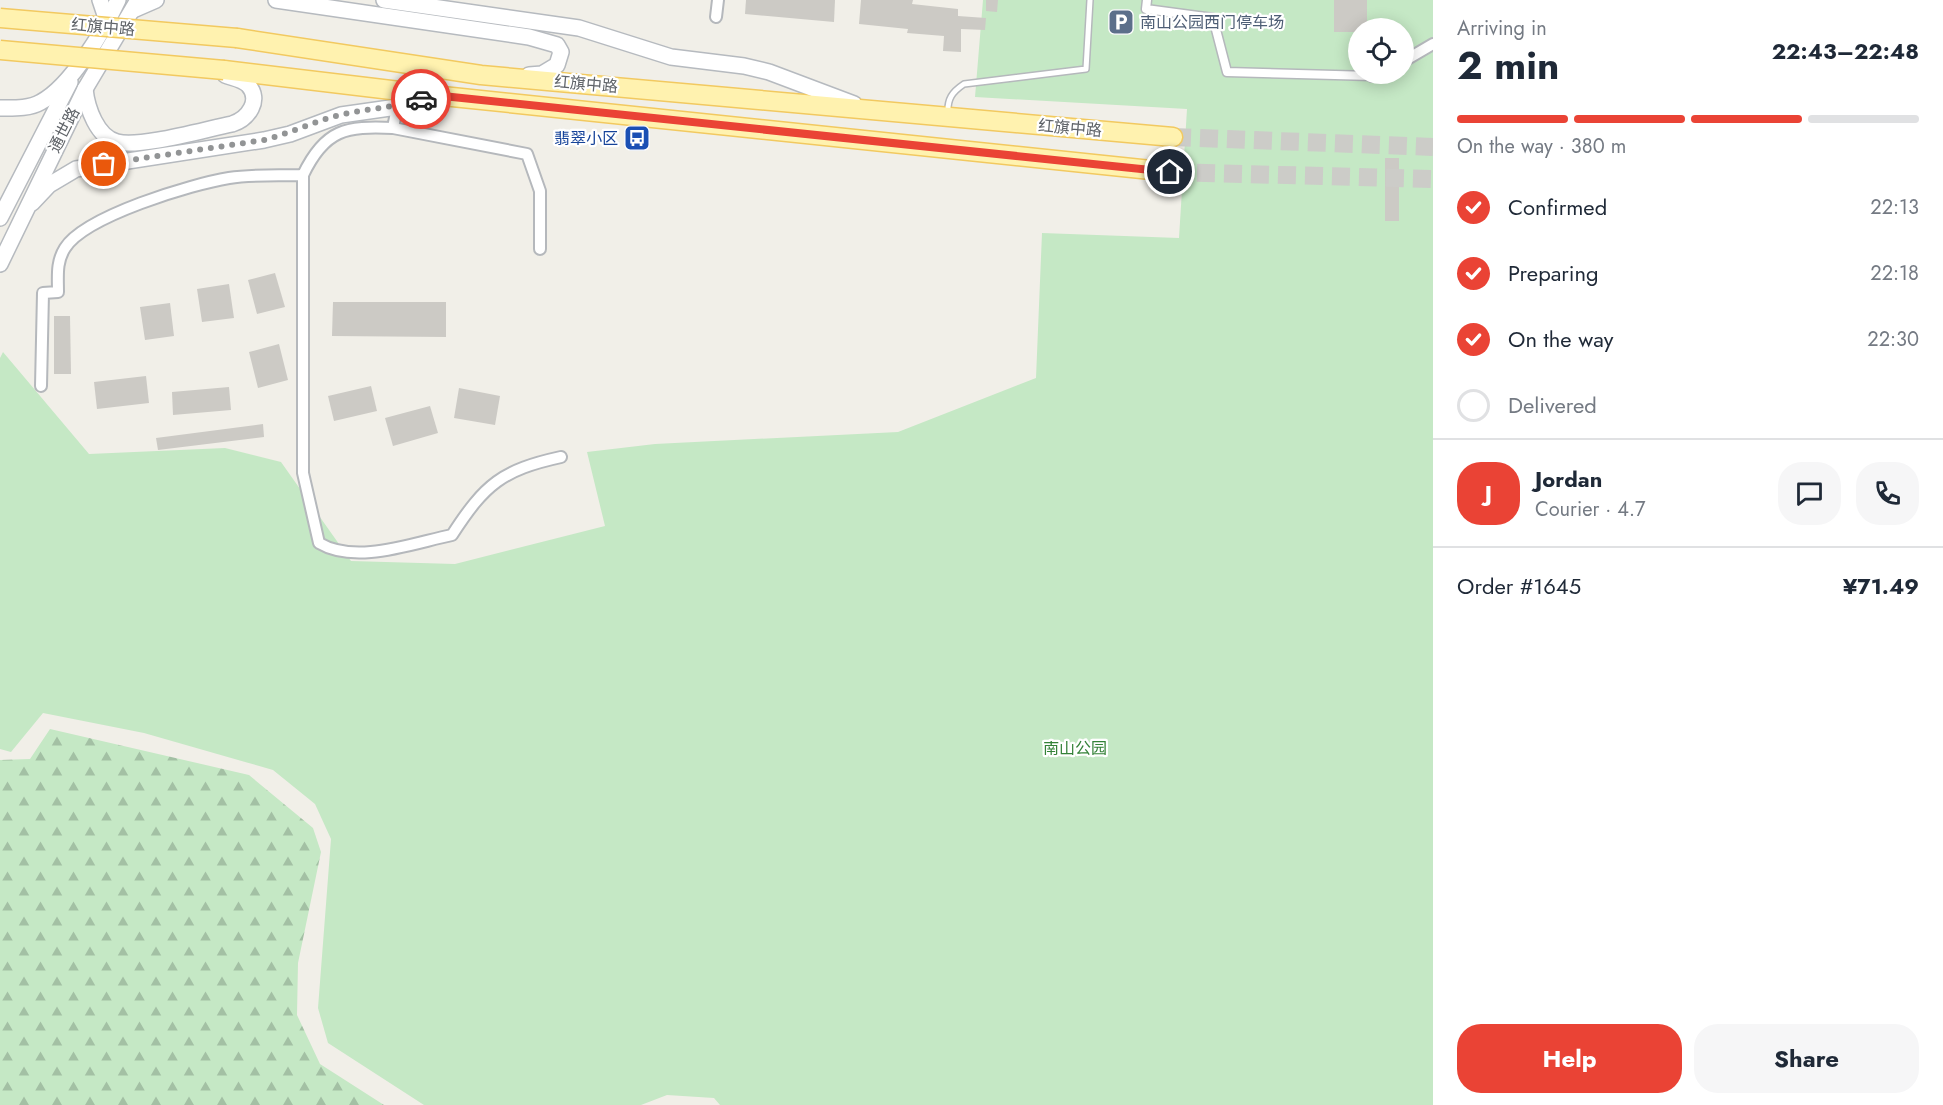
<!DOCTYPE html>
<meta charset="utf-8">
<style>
:root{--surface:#fff;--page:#f6f6f7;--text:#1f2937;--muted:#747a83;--line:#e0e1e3;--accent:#ea4335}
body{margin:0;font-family:Jost,"Noto Sans SC",sans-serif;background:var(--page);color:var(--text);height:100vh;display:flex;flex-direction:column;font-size:22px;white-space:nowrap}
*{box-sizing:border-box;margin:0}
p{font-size:20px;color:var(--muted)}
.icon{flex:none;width:33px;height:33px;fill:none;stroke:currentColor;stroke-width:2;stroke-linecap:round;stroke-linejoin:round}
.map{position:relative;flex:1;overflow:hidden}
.details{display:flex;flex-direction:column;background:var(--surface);width:510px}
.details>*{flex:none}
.tools{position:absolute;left:1348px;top:18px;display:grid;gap:12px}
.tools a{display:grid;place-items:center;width:66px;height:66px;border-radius:50%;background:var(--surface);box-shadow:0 3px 15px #0003;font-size:30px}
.pin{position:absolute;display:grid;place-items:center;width:51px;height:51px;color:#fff;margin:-26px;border:3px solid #fff;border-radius:50%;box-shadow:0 2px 6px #0007}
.courier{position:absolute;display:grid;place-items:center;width:60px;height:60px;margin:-30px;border:4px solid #ea4335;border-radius:50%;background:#fff;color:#222;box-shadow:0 2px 8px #0007}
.head em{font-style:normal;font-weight:700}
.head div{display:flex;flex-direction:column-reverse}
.head{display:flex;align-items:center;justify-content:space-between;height:102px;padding:0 24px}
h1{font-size:39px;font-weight:700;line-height:45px}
.bar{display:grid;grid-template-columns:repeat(4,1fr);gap:9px 6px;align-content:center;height:72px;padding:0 24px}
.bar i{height:8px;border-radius:4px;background:var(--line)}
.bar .selected{background:var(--accent)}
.bar p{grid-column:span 4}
.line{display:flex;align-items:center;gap:15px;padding:0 24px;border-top:2px solid var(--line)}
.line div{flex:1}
.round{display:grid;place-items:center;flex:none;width:63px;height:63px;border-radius:24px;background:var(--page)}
ol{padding:0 24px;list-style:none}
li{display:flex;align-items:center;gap:18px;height:66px}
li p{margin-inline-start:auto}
li .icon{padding:6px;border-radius:50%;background:var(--accent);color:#fff;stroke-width:4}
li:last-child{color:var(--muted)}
li i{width:33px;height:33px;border:3px solid var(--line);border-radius:50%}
.action{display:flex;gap:12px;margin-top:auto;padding:12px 24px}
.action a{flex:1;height:69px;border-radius:24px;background:var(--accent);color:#fff;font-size:24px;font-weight:700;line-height:69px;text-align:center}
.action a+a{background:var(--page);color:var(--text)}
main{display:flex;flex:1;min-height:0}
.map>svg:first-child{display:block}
.forest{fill:url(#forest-firs)}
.park{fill:#c5e8c5;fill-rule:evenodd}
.building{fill:#cccac5}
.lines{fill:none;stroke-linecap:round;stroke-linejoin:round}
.primary-tunnel{stroke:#ccccc8;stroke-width:18;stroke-dasharray:18 9;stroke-linecap:butt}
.service-casing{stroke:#b5b8bc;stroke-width:8}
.pedestrian-casing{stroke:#b5b8bc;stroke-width:11}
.minor-casing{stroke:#b5b8bc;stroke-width:14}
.secondary-casing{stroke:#b6babf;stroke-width:18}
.primary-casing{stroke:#f2c960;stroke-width:21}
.service{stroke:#fff;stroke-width:5}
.pedestrian{stroke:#fff;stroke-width:8}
.minor{stroke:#fff;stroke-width:10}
.secondary{stroke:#fff;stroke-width:15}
.primary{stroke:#fff2af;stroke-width:18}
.primary-bridge-casing{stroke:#f2c960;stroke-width:21;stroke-linecap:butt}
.primary-bridge{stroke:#fff2af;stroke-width:18}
.done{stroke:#929495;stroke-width:6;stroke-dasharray:0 10.8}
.route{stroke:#ea4335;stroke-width:8}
.labels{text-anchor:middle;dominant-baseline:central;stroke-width:4.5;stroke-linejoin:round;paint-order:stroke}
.service-label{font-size:16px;fill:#4e5e75;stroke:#fff;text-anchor:start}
.street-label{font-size:16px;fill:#5f6368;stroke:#fff}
.transit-label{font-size:16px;fill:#164399;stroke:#fff;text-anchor:end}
.park-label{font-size:16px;fill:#348238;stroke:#fff}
</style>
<main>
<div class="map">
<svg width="1433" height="1105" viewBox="0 0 1433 1105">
<defs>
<pattern id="forest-firs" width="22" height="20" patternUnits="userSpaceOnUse" patternTransform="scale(1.5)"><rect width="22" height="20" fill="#c5e8c5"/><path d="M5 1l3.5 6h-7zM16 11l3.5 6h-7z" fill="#a3c0a4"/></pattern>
</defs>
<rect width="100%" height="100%" fill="#f1efe8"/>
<!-- forest -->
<polygon class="forest" points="50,729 249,775 313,828 321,852 298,963 297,1015 320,1064 384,1105 0,1105 0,760 30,759"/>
<!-- park -->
<path class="park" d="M983,0h450v1105h-713l-6,-7 -47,-3 -26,10h-217l-96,-62 -10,-35 13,-169 -16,-35 -42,-34 -129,-37 -101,-20 -32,39 -11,-3v-391l3,-6 86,102 136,-6 56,14 70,99 104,3 150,-38 -18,-74 68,-8 243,-12 138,-54 6,-145 137,5 8,-129 -212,-12zM1359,28h45v46h-45z"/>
<!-- building -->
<g class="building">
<polygon points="746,0 835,0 834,22 745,14"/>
<polygon points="861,0 913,0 912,4 958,9 958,16 986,18 985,30 961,29 961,52 943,51 944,36 907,33 908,29 859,24"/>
<polygon points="986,0 998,0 997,12 986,11"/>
<polygon points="1334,0 1367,0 1367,28 1359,28 1359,32 1334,32"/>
<rect x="1385" y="158" width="14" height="63"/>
<polygon points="275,273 285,307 257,314 248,280"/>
<polygon points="229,284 234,318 202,322 197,289"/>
<polygon points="333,302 446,302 446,337 332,336"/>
<polygon points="170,303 174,336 145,340 140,307"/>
<polygon points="54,316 70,316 71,374 54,374"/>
<polygon points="279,344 288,380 258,388 249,352"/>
<polygon points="146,376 149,403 97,409 94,382"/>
<polygon points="371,386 377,411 334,421 328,396"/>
<polygon points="229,387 231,410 173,415 172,392"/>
<polygon points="459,388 500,396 495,425 454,418"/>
<polygon points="430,406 438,433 393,446 385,418"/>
<polygon points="263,424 264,437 158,450 156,438"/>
</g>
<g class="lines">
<!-- primary-tunnel -->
<g class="primary-tunnel">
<polyline points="1173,137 1433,147"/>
<polyline points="1170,172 1433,179"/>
</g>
<!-- service casing -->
<g class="service-casing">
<path id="service" d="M948,114c-1,-15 4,-22 16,-30l122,-15 4,-69"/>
</g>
<!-- pedestrian casing -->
<g class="pedestrian-casing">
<polyline id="pedestrian" points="1147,0 1146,9 1213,18 1227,72 1372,76"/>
</g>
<!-- minor casing -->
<g class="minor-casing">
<g id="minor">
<polyline points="716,17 718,0"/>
<polyline points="1404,61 1433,44"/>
<polyline points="1372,76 1381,74"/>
<path d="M397,107l-4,21c-47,-2 -68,1 -90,47v298l16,70c37,22 94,0 133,-8 33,-51 50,-65 109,-78"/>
<polyline points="393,128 527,154 540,191 540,249"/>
<path d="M41,386l2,-93 15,-1c0,-16 -2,-30 7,-44 20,-32 127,-64 164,-70 25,-4 50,-2 74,-3"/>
</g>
</g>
<!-- secondary casing -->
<g class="secondary-casing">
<g id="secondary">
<polyline points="100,0 105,15 104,26"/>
<polyline points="276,0 529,37 557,45 561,52 557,65 542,74 529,75"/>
<polyline points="384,0 579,28 671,57 744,66 769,72 854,104"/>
<polyline points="133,10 156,0"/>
<path d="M85,89c2,19 12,48 32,53 24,6 89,-13 115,-18 16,-5 30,-24 16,-39 -6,-6 -16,-7 -23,-10"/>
<path d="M0,108c13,0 29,1 41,-6 30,-16 63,-72 77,-102"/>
<polyline points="32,203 49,185 76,169 264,140 290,134 341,115 397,107 431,96"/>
<polyline points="0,218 70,82"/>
<polyline points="0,264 85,89 138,0"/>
</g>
</g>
<!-- primary casing -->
<g class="primary-casing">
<g id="primary">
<polyline points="237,38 481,75 1173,137"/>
<polyline points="224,70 433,95 1170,172"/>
</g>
</g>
<!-- service -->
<use href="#service" class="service"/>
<!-- pedestrian -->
<use href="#pedestrian" class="pedestrian"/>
<!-- minor -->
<use href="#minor" class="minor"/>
<!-- secondary -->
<use href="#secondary" class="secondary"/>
<!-- primary -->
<use href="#primary" class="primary"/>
<!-- primary-bridge casing -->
<g class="primary-bridge-casing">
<g id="primary-bridge">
<polyline points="0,18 237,38"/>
<polyline points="0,50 224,70"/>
</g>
</g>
<!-- primary-bridge -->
<use href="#primary-bridge" class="primary-bridge"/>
</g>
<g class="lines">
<!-- done -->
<path class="done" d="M104,164l160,-24c27,-7 53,-20 80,-26 26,-6 50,-6 77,-15"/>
<!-- route -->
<polyline class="route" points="421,99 433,95 1170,172"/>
</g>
<!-- icons -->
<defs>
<g id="parking-square" transform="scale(1.35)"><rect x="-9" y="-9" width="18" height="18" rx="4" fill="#5c6f8a" stroke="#fff"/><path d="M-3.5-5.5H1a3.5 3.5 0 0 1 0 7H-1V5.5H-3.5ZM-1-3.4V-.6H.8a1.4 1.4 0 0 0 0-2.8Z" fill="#fff"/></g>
<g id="bus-square" transform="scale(1.35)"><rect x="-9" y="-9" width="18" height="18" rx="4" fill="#1a4fb4" stroke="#fff"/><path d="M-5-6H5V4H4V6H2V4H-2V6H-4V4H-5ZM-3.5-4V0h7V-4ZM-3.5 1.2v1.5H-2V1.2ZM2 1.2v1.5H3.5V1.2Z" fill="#fff"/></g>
</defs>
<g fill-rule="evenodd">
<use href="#parking-square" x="1121" y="22"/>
<use href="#bus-square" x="637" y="138"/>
</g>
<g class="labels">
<!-- service labels -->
<g class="service-label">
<text x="1140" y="22">南山公园西门停车场</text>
</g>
<!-- street labels -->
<g class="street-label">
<text transform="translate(103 27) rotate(5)">红旗中路</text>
<text transform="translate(586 84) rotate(5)">红旗中路</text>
<text transform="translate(1070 128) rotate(5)">红旗中路</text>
<text transform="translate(64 130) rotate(-63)">通世路</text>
</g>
<!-- transit labels -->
<g class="transit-label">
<text x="618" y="138">翡翠小区</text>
</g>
<!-- park labels -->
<g class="park-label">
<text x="1075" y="748">南山公园</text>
</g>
</g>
</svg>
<div class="tools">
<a><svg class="icon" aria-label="locate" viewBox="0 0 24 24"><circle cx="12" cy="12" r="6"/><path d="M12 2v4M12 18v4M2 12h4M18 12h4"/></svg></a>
</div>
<div class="pin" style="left:104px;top:164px;background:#ea580c"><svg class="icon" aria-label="bag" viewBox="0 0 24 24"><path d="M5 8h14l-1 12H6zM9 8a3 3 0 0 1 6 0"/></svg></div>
<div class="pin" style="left:1170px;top:172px;background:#1f2937"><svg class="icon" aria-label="home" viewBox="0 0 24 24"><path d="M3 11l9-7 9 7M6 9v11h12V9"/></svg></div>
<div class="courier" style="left:421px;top:99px"><svg class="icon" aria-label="car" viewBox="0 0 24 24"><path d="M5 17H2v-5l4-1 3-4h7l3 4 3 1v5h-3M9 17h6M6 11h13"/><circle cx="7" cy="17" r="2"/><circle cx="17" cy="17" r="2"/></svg></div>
</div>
<section class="details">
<div class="head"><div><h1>2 min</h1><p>Arriving in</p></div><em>22:43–22:48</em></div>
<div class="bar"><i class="selected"></i><i class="selected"></i><i class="selected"></i><i></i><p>On the way · 380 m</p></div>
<ol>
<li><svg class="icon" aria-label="check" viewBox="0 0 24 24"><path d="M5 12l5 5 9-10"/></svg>Confirmed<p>22:13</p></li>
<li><svg class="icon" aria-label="check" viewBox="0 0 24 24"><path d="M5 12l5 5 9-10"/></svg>Preparing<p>22:18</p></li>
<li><svg class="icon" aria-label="check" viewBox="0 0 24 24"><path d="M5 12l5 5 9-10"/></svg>On the way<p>22:30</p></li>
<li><i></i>Delivered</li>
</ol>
<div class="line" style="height:108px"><b class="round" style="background:var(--accent);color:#fff">J</b><div><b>Jordan</b><p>Courier · 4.7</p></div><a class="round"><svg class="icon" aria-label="chat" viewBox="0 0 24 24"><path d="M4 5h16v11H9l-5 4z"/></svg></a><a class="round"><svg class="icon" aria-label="phone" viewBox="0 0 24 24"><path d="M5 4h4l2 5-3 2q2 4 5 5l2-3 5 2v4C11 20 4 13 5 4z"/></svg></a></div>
<div class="line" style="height:78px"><div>Order #1645</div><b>¥71.49</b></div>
<div class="action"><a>Help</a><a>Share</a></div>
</section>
</main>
